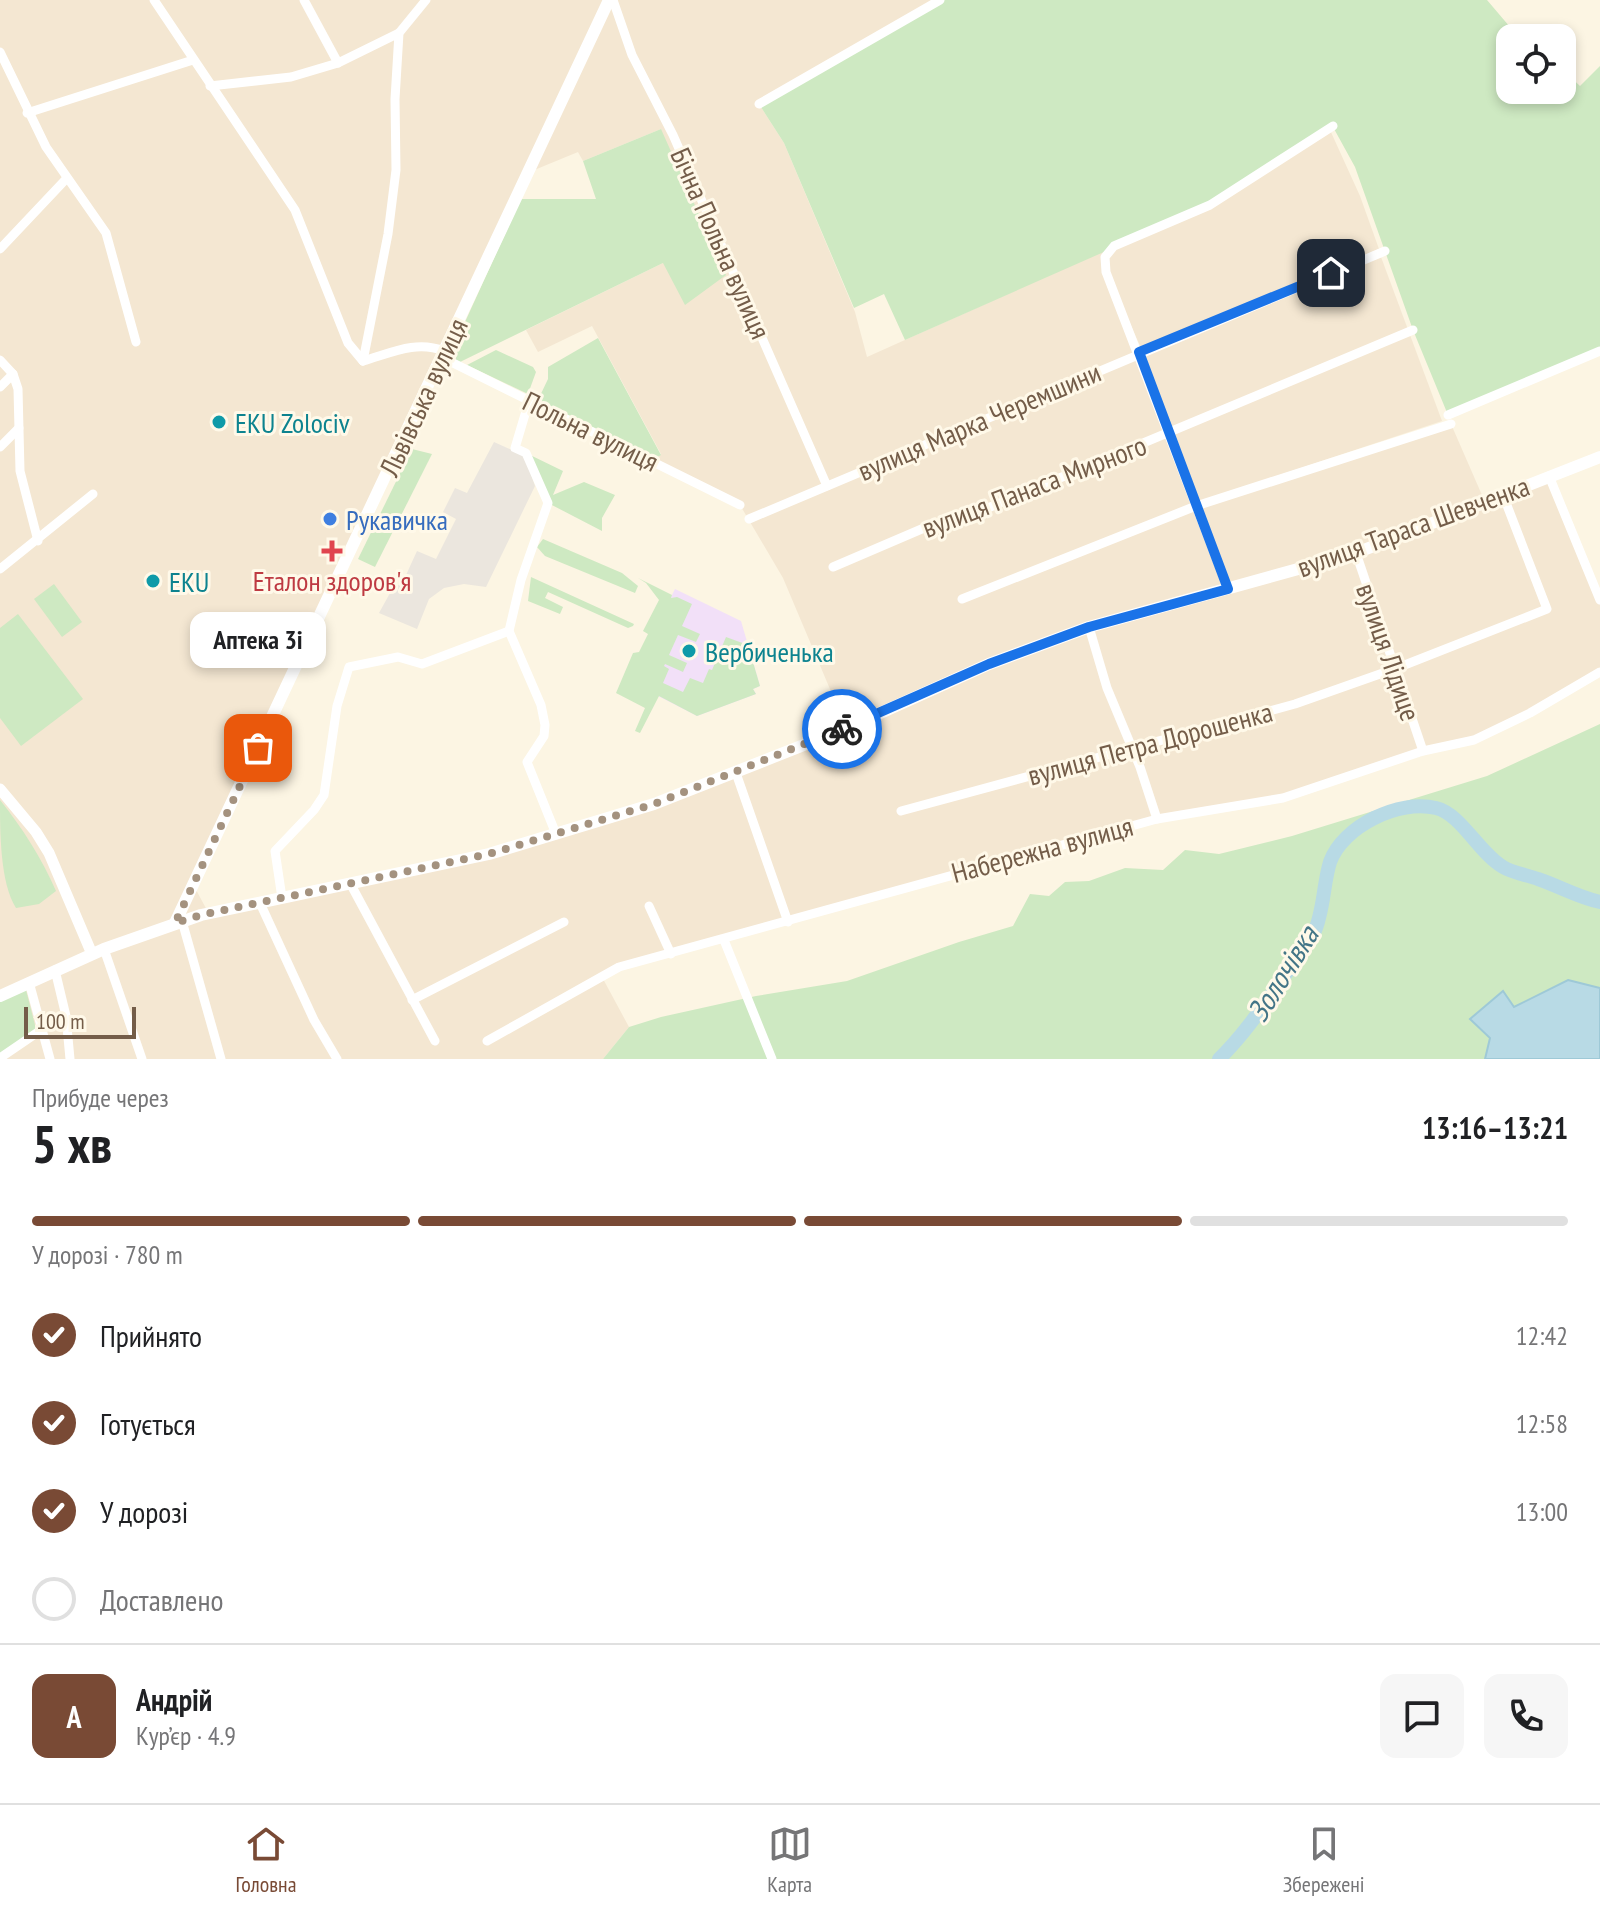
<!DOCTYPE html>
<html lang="uk">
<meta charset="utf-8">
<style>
:root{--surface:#fff;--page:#f6f6f6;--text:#202124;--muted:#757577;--line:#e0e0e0;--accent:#794a35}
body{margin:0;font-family:"PT Sans Narrow",sans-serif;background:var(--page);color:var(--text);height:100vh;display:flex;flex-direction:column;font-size:30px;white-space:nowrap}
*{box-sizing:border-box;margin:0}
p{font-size:26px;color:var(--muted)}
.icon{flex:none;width:44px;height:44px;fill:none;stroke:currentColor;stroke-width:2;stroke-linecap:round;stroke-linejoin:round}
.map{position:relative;height:1059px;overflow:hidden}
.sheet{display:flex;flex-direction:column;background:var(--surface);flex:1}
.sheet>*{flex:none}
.buttons{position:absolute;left:1496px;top:24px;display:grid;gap:16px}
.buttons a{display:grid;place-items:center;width:80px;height:80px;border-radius:16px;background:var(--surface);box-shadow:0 4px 12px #0003;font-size:40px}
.scale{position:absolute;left:24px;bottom:20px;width:112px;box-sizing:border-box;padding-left:8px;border:4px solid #745d49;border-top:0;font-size:22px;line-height:28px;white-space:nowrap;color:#745d49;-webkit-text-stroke:6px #fff9e9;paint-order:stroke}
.pin{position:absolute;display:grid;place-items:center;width:68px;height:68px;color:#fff;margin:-34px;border-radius:16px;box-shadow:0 4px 12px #0006}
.courier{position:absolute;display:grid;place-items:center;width:80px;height:80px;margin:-40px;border:6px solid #1a73e8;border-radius:50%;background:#fff;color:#222;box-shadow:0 2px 10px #0007}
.bubble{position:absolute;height:56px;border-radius:16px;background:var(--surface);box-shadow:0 4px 12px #0003;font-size:26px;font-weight:800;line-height:56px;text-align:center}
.head em{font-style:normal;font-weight:800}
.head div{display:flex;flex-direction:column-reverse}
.head{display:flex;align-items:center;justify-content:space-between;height:136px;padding:0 32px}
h1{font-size:52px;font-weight:800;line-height:60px}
.bar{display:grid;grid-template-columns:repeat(4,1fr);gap:12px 8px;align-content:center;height:96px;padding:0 32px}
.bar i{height:10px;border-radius:6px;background:var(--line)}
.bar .current{background:var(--accent)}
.bar p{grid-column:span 4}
.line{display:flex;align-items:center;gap:20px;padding:0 32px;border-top:2px solid var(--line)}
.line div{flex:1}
.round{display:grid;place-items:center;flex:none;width:84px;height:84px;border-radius:16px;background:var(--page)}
ol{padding:0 32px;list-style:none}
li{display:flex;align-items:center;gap:24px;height:88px}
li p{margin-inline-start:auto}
li .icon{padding:8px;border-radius:50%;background:var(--accent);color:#fff;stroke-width:4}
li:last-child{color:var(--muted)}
li i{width:44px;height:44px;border:4px solid var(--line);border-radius:50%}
.tabs{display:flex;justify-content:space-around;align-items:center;height:112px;border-top:2px solid var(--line);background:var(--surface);font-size:22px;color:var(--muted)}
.tabs a{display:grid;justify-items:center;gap:4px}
.tabs .current{color:var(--accent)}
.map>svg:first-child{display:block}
.residential{fill:#f4e7d2;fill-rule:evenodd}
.industrial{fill:#ebe6de}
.education{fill:#f2e0f8}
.green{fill:#cee9c2}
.water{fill:#b8dae5;stroke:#9ec9d7;stroke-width:2}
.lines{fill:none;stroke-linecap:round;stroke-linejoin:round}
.river{stroke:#b8dae5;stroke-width:14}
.minor{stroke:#fff;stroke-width:9}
.tertiary{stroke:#fff;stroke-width:11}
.secondary{stroke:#fff;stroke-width:12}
.done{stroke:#a4927f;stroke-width:8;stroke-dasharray:0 14.4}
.route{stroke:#1a73e8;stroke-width:10}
.culture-dot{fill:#0f9aa8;stroke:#fff9e9;stroke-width:3}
.shop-dot{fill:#3f7fe0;stroke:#fff9e9;stroke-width:3}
.health-dot{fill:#e0444e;stroke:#fff9e9;stroke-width:3}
.labels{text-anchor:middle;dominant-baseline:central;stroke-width:6;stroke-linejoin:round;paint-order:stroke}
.street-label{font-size:28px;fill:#745d49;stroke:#fff9e9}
.culture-label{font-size:28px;fill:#0d838f;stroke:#fff9e9;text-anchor:start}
.shop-label{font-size:28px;fill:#366cbe;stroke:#fff9e9;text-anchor:start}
.health-label{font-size:28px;fill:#be3a42;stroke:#fff9e9}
.water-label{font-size:30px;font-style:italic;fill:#437587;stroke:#fff9e9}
</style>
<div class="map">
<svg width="1600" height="1059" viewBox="0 0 1600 1059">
<rect width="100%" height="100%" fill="#fcf5e3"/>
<!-- residential -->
<g class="residential">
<path d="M0,0h933l-174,104 25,39 71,169 12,45 247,-111 216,-116 30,66 19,53 -238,99 -33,-74 88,232 255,-82 34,78 64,-26 51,124v72l-126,68 -191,58 -126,21 -539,148 -16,10 27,50 -26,32h-603zM661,129l2,134 -137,67 12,22 54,-26 69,128 -8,7 87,44 43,73 63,149 -290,107 -347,80 -15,-28 333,-713 51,-21 5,9z"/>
<polygon points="1381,257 1442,421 1199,502 1144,354"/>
</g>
<!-- industrial -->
<polygon class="industrial" points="494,442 525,456 535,486 486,587 464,584 444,588 429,599 417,629 379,613 395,584 401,586 417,551 436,559 456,519 443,512 455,488 467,493"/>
<!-- education -->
<polygon class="education" points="675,589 741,621 760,686 753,689 756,694 697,716 658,696 669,601"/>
<!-- green -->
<g class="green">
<polygon points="933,0 1487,0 1510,27 1523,38 1510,38 1510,90 1562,90 1562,69 1580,86 1600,66 1600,351 1448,415 1413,330 1355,167 1333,127 1210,205 905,340 884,294 854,308 784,143 759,104"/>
<polygon points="661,129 726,275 685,305 663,263 460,362 449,356 456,340 465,330 465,322 521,199 596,199 583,161"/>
<polygon points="598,338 661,455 656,458 538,400 548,379 548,367"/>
<polygon points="496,350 533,367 536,372 528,394 467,365"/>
<polygon points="412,449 432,454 375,567 358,559"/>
<polygon points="526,453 563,471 553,495 584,482 615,495 602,518 602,531 548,503"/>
<polygon points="543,539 622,573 638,586 635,593 545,556 537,547"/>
<polygon points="531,577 634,624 633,626 628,628 548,592 545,598 563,607 560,614 528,601"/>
<polygon points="638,578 672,595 671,598 677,597 692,604 682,626 700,634 696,642 678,635 669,655 687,663 683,672 665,664 664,666 669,669 663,683 683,692 690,678 703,683 709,669 712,670 726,637 748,645 760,686 753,689 756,694 697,716 659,696 640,733 635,731 645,708 616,693 633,653 639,652 648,634 643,631 659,600 646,583"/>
<polygon points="54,584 82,622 62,637 34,599"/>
<polygon points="18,614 83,699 21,746 0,718 0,628"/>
<polygon points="1600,724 1600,988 1568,981 1514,1008 1503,992 1485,1059 603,1059 629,1027 661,1017 756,996 847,981 959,942 1013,926 1030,894 1049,896 1065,882 1089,881 1125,868 1163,870 1185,850 1219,854 1292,836 1487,776"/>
<path d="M0,800c23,29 41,57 56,91l-17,13 -23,4c-16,-25 -16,-75 -16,-108z"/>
<polygon points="26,990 36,1029 0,1055 0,1001"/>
</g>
<!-- water -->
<polygon class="water" points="1568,980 1600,988 1600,1059 1485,1059 1490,1038 1470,1019 1503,991 1514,1007"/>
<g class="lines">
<!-- river -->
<path class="river" d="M1219,1059c28,-27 48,-59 71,-91 7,-11 18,-22 24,-35 10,-22 9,-48 16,-71 13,-36 69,-63 106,-54 25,6 43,45 67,59 10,6 24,8 35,12 21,7 39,18 62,23"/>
<!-- minor -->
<g class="minor">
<polyline points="154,0 295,210 348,343 363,361"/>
<polyline points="304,0 338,63"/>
<polyline points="613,0 632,55 673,135 827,486"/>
<polyline points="0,52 46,147 106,233 136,342"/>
<polyline points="210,86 291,77 338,63 399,33"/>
<polyline points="759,104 940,0"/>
<polyline points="27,113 193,60"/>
<polyline points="0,249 67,178"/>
<polyline points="441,357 740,505"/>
<polyline points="0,360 13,374 18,389 20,471 38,541"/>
<polyline points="363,361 388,234 396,170 395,99 399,33 426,0"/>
<path d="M363,361c28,-8 53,-21 81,-10"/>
<polyline points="0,387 13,374"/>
<polyline points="529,401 515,448 526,453 548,503 521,580 509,631 541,705 545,725 544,736 527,762 556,834"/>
<polyline points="1448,415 1600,351"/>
<polyline points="0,447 19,428"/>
<polyline points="1549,476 1600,600"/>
<polyline points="749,519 1385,251"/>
<polyline points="1356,553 1423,751"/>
<polyline points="833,567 931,525 976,513 1413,330"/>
<polyline points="0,569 93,494"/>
<polyline points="1228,589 1106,272 1105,257 1114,246 1210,205 1333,126"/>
<polyline points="962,599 1196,506 1451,424"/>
<polyline points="1089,627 1107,688 1140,767 1157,819"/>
<polyline points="736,773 788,922"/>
<polyline points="901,811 1295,704 1397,668 1547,609 1503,495"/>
<polyline points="350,883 435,1041"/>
<polyline points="282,898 275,851 314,810 324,795 337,706 349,667 398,657 422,664 509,631"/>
<polyline points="260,903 314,1020 337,1059"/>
<polyline points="649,906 671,954"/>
<polyline points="182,921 221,1059"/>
<polyline points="724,940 772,1059"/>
<polyline points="104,949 142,1059"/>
<polyline points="55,970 66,1016 70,1059"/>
<polyline points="29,982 50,1059"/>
<polyline points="412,1000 564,922"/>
<polyline points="487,1041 619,967 1157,819 1283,798 1423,751 1474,740 1530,713 1600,672"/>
<polyline points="0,1058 41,1030"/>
</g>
<!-- tertiary -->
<polyline class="tertiary" points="0,789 36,832 49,853 92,954"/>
<!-- secondary -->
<g class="secondary">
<polyline points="175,923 609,0"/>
<polyline points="0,996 104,949 201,915 489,854 654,804 847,728 989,664 1089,627 1356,553 1600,457"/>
</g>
</g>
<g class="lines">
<!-- done -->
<polyline class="done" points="258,748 175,923 201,915 489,854 654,804 842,729"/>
<!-- route -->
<polyline class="route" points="842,729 989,664 1089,627 1228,589 1139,352 1331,273"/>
</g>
<!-- markers -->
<g class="culture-dot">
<circle cx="219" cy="422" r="8"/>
<circle cx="153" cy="581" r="8"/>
<circle cx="689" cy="651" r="8"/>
</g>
<circle class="shop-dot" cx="330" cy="519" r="8"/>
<path class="health-dot" d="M328 539h8v8h8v8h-8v8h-8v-8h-8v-8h8z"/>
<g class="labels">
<!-- street labels -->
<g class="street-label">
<text transform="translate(721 243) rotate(66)">Бічна Польна вулиця</text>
<text transform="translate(423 397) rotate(-65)">Львівська вулиця</text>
<text transform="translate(979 421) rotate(-23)">вулиця Марка Черемшини</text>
<text transform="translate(591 431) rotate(26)">Польна вулиця</text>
<text transform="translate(1034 486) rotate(-21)">вулиця Панаса Мирного</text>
<text transform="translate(1413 526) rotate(-20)">вулиця Тараса Шевченка</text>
<text transform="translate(1389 652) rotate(71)">вулиця Лідице</text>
<text transform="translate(1150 743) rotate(-15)">вулиця Петра Дорошенка</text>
<text transform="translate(1042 849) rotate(-15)">Набережна вулиця</text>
</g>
<!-- culture labels -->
<g class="culture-label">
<text x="235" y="422">EKU Zolociv</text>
<text x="169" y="581">EKU</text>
<text x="705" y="651">Вербиченька</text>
</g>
<!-- shop labels -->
<g class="shop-label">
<text x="346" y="519">Рукавичка</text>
</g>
<!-- health labels -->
<g class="health-label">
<text x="332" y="580">Еталон здоров'я</text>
</g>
<!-- water labels -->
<g class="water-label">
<text transform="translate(1282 973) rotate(-58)">Золочівка</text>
</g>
</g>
</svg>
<div class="buttons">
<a><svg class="icon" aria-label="locate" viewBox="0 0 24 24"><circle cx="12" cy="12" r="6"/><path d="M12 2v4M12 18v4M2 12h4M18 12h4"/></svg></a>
</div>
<div class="scale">100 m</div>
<div class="pin" style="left:258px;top:748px;background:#ea580c"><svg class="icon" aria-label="bag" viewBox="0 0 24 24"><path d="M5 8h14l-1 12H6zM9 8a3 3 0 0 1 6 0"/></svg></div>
<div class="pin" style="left:1331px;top:273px;background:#1f2937"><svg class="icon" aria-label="home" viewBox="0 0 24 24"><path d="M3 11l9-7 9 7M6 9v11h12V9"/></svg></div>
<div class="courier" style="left:842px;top:729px"><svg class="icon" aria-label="bike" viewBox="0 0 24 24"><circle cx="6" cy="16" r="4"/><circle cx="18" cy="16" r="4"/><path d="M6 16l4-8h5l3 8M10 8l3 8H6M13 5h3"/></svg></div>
<div class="bubble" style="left:190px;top:612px;width:136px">Аптека 3і</div>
</div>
<section class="sheet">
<div class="head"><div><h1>5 хв</h1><p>Прибуде через</p></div><em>13:16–13:21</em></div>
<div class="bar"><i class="current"></i><i class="current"></i><i class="current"></i><i></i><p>У дорозі · 780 m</p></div>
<ol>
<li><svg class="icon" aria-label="check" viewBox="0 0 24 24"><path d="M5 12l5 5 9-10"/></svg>Прийнято<p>12:42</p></li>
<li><svg class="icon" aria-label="check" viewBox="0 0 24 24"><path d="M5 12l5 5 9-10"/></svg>Готується<p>12:58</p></li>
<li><svg class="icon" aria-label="check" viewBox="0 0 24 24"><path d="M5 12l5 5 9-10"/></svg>У дорозі<p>13:00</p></li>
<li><i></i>Доставлено</li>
</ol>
<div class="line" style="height:144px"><b class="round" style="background:var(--accent);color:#fff">А</b><div><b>Андрій</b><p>Кур’єр · 4.9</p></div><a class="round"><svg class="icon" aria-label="chat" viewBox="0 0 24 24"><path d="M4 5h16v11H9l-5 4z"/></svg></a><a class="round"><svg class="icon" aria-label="phone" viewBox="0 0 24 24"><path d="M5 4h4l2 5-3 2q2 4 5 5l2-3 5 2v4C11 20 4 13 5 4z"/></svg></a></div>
</section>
<nav class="tabs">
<a class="current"><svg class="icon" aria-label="home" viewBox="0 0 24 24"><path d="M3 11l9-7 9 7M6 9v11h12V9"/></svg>Головна</a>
<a><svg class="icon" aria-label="map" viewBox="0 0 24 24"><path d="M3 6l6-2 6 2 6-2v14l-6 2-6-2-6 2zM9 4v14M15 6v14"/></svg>Карта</a>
<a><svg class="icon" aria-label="saved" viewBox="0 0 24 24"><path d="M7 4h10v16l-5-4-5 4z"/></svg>Збережені</a>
</nav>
